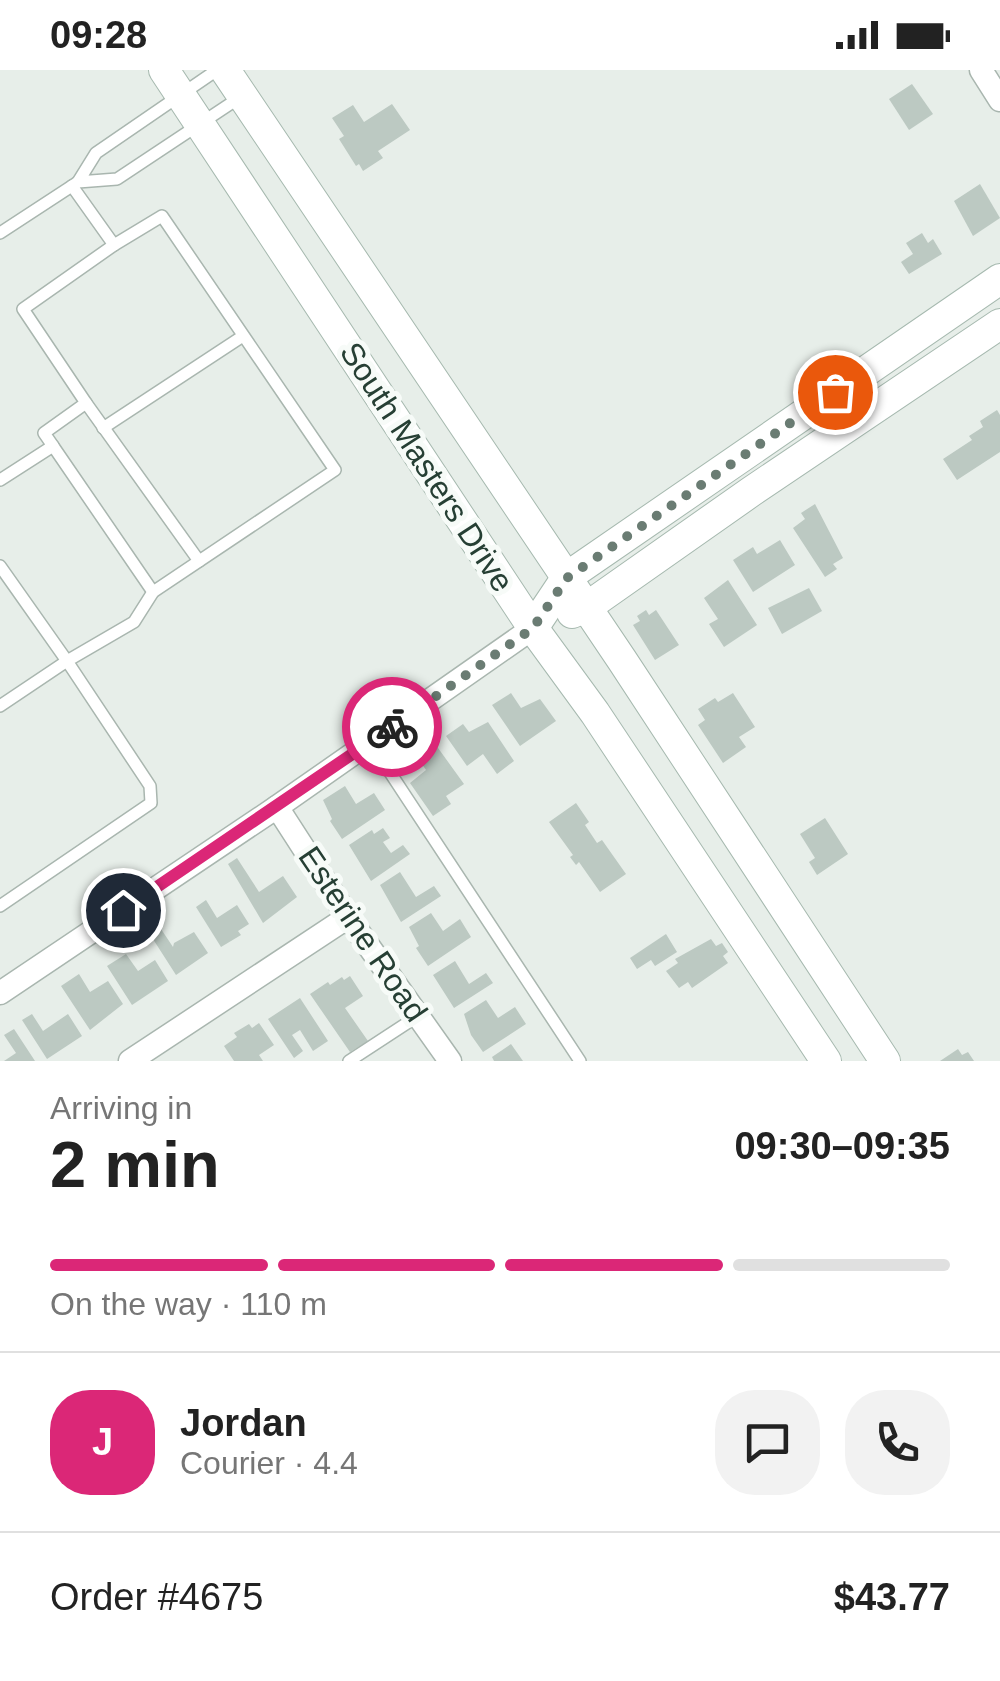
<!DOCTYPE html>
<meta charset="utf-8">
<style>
:root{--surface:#fff;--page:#f2f2f2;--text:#222;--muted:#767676;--line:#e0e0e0;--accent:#db2777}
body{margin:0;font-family:Arial,sans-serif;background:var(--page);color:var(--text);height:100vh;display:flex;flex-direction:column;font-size:38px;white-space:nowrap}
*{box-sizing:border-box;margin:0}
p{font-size:32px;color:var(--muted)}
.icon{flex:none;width:55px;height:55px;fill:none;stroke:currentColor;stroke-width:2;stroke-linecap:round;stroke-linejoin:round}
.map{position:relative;height:991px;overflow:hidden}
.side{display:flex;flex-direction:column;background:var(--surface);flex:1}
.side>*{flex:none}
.pin{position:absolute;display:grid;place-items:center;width:85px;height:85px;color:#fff;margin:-42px;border:5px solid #fff;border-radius:50%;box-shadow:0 2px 10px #0007}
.courier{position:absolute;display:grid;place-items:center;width:100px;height:100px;margin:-50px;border:8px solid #db2777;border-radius:50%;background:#fff;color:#222;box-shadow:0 2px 12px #0007}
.overview em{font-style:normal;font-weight:700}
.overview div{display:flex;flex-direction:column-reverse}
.overview{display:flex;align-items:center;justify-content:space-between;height:170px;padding:0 50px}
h1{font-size:65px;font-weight:700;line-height:75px}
.bar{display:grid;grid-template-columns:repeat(4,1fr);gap:15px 10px;align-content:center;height:120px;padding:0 50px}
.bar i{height:12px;border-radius:8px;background:var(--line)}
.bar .active{background:var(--accent)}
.bar p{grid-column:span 4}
.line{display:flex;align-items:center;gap:25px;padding:0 50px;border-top:2px solid var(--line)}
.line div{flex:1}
.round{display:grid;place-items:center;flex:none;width:105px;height:105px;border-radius:40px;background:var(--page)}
.status{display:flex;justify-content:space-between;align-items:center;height:70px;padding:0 50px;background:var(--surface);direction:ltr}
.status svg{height:28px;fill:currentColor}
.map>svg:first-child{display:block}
.building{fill:#bcc9c2}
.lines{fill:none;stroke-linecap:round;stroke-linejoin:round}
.lane-casing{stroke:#a9b6af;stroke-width:14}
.street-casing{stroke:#a9b6af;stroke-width:25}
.secondary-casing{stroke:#a6b9af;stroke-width:32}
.lane{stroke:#fff;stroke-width:11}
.street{stroke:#fff;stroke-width:22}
.secondary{stroke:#fff;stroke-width:30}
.done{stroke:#6a7c73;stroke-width:10;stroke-dasharray:0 18}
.route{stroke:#db2777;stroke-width:12}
.labels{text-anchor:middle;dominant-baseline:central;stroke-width:10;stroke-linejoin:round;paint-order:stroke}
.street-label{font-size:32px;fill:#263f34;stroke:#f7fbf8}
</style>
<div class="status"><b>09:28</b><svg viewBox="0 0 49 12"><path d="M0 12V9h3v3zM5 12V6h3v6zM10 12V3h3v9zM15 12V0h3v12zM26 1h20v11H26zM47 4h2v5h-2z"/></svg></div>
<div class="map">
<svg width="1000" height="991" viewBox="0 0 1000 991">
<rect width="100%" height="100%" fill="#e7eee9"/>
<!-- building -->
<g class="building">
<polygon points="912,14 933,44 909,60 889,29"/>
<polygon points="392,34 410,60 378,81 383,88 363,101 359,94 356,96 339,69 344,66 332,48 353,35 364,52"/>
<polygon points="980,114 1000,148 973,166 954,131"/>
<polygon points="922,163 928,173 933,169 942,184 909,204 901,192 913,184 906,173"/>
<polygon points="997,340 1000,345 1000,382 957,410 943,389 972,370 969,366 983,357 980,351"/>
<polygon points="815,434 843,488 833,494 837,499 825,507 793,458 805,449 801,443"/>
<polygon points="780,470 795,495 753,522 733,490 753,477 757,484"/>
<polygon points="728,510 757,555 724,577 709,554 718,549 704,528"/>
<polygon points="809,518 822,541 782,564 768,538"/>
<polygon points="646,540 649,545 656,540 679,575 655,590 633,555 640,551 637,546"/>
<polygon points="511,623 521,638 540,629 556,651 520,676 492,635"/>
<polygon points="733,623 755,657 739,667 746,677 723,693 698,655 705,650 698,639 715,628 718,632"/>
<polygon points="488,652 514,691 497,704 483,684 467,696 446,666 463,654 469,662"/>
<polygon points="433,671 464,714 446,726 451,734 433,746 410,713 426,700 415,684"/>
<polygon points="345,716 356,734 374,723 385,740 342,769 330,751 332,749 323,730"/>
<polygon points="576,733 589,752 585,755 597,773 602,770 626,804 600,822 579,792 576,795 570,787 573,785 549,752"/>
<polygon points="825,748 848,784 817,805 809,792 815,788 800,764"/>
<polygon points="383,758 390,768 383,772 391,783 403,775 410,784 371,811 349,775 372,760 374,764"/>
<polygon points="237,788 259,822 283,806 297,827 263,853 228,794"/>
<polygon points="400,802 416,827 434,816 441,826 401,852 380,815"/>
<polygon points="206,830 217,848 237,835 249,854 238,861 241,865 221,877 196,837"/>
<polygon points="431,843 443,861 460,849 471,867 428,896 416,878 419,876 409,857"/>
<polygon points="161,859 173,877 174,873 194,862 208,883 176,905 151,866"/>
<polygon points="666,864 677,882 655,896 651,890 637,899 630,888"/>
<polygon points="711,869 716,876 722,873 728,882 723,886 728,893 692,918 688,912 679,918 666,901 678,893 675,889"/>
<polygon points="126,884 138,901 155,890 168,911 132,935 107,896"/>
<polygon points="455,891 469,914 486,903 493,913 454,938 433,905"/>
<polygon points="79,904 90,922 108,911 123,934 90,960 61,916"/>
<polygon points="350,906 363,926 345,938 368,971 350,982 310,924 328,912 330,915 342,907 344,910"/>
<polygon points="300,928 328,971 313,981 300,960 292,965 303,981 294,988 268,949"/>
<polygon points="486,930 498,948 515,937 526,954 483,982 471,965 464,944"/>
<polygon points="32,944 43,961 68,944 82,966 47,989 22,950"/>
<polygon points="259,953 274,975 259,985 263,991 234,991 224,976 237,967 234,963 249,954 252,958"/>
<polygon points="14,959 16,962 35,991 4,991 16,983 4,965"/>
<polygon points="511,974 523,991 494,991 492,987"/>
<polygon points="958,979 962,985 968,982 974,991 940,991"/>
</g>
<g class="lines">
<!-- lane casing -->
<g class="lane-casing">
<g id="lane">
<polyline points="217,0 96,83 78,112 117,109 239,28"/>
<polyline points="0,163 78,112"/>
<polyline points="86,333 199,491"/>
<polyline points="103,358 243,266"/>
<polyline points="53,376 153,522"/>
<polyline points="0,410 53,376 44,363 86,333 23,239 114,175"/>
<polyline points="0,496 67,591 0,636"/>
<polyline points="370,672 580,991"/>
<polyline points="0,836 151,733 150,716 67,591 134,552 153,522 335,400 162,146 114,175 72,116"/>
<polyline points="349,991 418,946"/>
</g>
</g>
<!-- street casing -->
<g class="street-casing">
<g id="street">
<polyline points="981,0 1000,30"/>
<polyline points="277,737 348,847 450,991"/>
<polyline points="0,923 277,737 533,558"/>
<polyline points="130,991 348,847"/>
</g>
</g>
<!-- secondary casing -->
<g class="secondary-casing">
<g id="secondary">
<polyline points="164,0 533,558 595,643 826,991"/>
<polyline points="225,0 622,590 885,991"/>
<polyline points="572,543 587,537 752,421 1000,254"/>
<polyline points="533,558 567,507 1000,209"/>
</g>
</g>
<!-- lane -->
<use href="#lane" class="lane"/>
<!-- street -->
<use href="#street" class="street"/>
<!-- secondary -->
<use href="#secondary" class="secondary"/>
</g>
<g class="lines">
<!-- done -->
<polyline class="done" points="392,657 533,558 567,508 835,322"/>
<!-- route -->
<polyline class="route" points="123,840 392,657"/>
</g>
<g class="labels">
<!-- street labels -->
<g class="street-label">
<text transform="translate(427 397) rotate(57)">South Masters Drive</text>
<text transform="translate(363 864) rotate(56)">Esterine Road</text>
</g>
</g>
</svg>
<div class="pin" style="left:835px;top:322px;background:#ea580c"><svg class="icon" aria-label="bag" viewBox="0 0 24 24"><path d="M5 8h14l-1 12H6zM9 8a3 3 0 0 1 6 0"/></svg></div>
<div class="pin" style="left:123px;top:840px;background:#1f2937"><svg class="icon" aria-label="home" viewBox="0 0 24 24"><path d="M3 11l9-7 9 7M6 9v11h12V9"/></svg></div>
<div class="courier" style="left:392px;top:657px"><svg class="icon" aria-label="bike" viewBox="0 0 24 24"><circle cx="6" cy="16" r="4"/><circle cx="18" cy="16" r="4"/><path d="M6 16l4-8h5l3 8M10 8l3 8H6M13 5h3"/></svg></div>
</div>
<section class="side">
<div class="overview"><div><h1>2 min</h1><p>Arriving in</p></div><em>09:30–09:35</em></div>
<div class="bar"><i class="active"></i><i class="active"></i><i class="active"></i><i></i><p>On the way · 110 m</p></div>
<div class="line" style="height:180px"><b class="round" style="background:var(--accent);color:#fff">J</b><div><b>Jordan</b><p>Courier · 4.4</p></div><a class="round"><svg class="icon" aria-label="chat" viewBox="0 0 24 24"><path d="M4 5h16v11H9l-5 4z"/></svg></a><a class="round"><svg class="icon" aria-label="phone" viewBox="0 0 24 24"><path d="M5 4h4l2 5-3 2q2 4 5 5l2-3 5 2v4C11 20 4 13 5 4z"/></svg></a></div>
<div class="line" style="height:130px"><div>Order #4675</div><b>$43.77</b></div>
</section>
